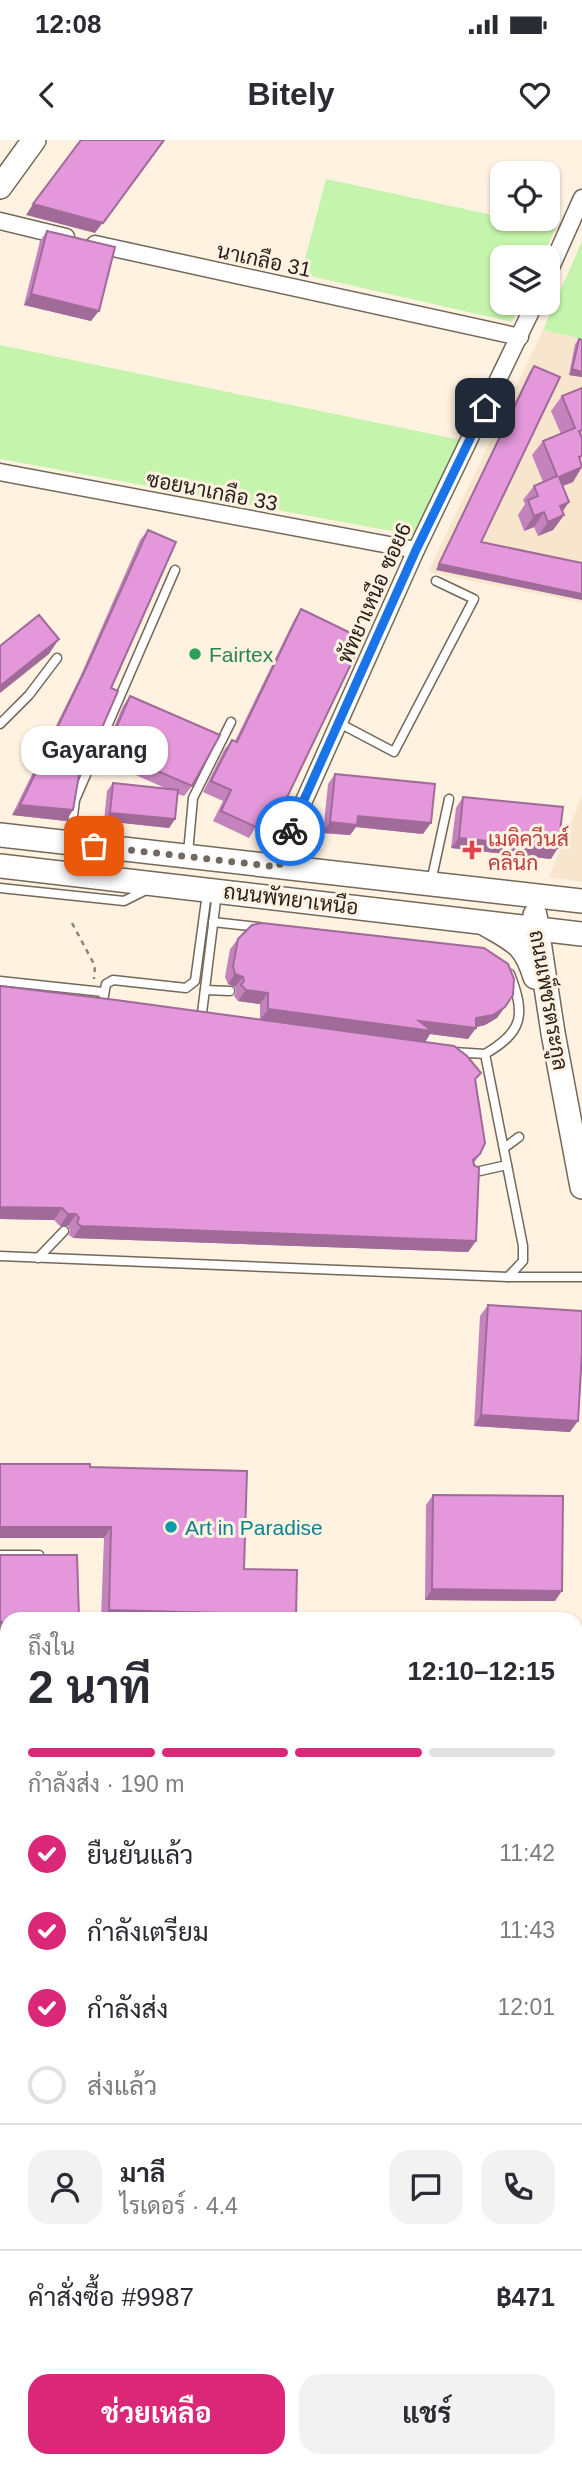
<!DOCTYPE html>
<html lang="th">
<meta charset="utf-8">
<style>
:root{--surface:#fff;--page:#f2f2f3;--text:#2b2b33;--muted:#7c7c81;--line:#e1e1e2;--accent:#db2777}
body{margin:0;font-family:Helvetica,Sarabun,sans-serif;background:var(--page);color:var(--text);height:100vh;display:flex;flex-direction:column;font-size:26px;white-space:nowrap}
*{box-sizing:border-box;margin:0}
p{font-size:23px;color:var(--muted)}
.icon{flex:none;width:38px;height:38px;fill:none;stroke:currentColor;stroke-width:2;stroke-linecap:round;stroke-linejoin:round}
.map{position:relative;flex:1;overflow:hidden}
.sheet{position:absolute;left:0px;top:1472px;width:583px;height:856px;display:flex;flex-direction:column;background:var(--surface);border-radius:21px 21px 0 0;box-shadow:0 2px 5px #0004}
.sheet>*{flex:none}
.tools{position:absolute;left:490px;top:21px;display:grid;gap:14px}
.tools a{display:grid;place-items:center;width:70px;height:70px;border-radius:14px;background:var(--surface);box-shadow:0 2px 5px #0004;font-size:35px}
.pin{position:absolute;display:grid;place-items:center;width:60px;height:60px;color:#fff;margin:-30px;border-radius:14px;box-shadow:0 4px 10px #0006}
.courier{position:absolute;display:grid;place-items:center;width:70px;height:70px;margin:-35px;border:5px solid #1a73e8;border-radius:50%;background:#fff;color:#222;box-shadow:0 2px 9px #0007}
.bubble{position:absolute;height:49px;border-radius:21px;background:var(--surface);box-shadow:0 2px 5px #0004;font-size:23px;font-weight:700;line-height:49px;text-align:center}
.head em{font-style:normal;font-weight:700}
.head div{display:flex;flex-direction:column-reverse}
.head{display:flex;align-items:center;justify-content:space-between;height:119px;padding:0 28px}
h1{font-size:46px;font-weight:700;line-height:52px}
.bar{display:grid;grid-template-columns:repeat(4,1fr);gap:10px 7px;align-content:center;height:84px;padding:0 28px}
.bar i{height:9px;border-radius:5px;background:var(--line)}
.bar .selected{background:var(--accent)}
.bar p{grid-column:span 4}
.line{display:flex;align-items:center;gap:18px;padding:0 28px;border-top:2px solid var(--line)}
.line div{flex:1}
.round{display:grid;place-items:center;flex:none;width:74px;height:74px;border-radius:21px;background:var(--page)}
ol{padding:0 28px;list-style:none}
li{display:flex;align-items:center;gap:21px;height:77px}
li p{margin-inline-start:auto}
li .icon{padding:7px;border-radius:50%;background:var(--accent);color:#fff;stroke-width:4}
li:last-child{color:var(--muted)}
li i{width:38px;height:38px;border:4px solid var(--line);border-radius:50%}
.primary-button{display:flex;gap:14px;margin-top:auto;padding:14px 28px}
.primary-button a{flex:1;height:80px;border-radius:21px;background:var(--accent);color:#fff;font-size:28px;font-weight:700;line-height:80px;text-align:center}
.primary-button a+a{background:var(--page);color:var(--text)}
.status{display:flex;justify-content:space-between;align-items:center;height:49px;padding:0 35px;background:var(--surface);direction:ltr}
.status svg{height:19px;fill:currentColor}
header{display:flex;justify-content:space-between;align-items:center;height:91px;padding:0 28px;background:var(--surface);font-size:32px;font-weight:700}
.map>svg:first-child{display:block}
.built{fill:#f7e5ce}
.green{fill:#c5f4ac}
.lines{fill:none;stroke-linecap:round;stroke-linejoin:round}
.lane-casing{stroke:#736859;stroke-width:11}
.street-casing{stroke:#736859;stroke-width:19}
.secondary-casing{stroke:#736859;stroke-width:26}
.path{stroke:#8d8579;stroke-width:2.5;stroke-dasharray:5 5;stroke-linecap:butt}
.lane{stroke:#fff;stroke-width:8}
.street{stroke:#fff;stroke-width:16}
.secondary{stroke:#fff;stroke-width:23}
.wall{fill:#c483bc}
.shaded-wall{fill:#a06a99}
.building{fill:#e498db;stroke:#a06a99;stroke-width:2}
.done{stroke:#71695f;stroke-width:7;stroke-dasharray:0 12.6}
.route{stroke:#1a73e8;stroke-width:9}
.leisure-dot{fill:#2e9e5b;stroke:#fff2e1;stroke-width:2.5}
.health-dot{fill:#e0444e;stroke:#fff2e1;stroke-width:2.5}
.culture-dot{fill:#0f9aa8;stroke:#fff2e1;stroke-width:2.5}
.labels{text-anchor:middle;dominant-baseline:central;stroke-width:6;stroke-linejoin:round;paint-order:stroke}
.street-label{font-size:21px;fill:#241f19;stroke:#fff2e1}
.leisure-label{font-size:21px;fill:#27864d;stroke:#fff2e1;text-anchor:start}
.health-label{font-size:21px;fill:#be3a42;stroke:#fff2e1;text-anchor:start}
.culture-label{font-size:21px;fill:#0d838f;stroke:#fff2e1;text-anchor:start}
</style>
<div class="status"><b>12:08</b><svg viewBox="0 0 49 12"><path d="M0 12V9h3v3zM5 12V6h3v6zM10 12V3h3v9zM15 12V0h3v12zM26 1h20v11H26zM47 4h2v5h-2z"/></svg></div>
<header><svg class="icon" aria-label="back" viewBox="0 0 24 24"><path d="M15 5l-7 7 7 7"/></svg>Bitely<svg class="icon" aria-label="heart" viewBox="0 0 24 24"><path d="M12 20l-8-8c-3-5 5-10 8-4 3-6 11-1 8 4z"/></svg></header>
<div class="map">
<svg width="582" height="2327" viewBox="0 0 582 2327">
<rect width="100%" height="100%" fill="#fff2e1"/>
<!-- built -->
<g class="built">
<polygon points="543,190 582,199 582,463 428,432"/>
<polygon points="582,656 582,742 549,737"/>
<polygon points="576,1541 582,1541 582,1723 576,1722"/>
<polygon points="0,1897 7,1898 7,2274 0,2273"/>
<polygon points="576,1918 582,1919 582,2306 576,2305"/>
<polygon points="84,2321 182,2320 258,2327 84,2327"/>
<polygon points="366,2321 458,2321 582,2327 364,2327"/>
</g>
<!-- green -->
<g class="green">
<polygon points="326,39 502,77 502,79 512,79 556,88 542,117 502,117 502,163 521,163 512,182 301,134"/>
<polygon points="582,101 582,199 543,190"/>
<polygon points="0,205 461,300 413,395 0,319"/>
</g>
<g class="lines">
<!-- lane casing -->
<g class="lane-casing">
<g id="lane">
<polyline points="339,583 394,612 474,459 436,441"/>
<polyline points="0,584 29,555 57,518"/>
<polyline points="70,700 75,660 175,430"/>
<polyline points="188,713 193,658 231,582"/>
<polyline points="431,742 449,659"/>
<polyline points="0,748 124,761 148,749"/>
<polyline points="213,782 259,787"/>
<polyline points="0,841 103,852"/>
<polyline points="205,850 230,851"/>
<polyline points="110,865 103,861 106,844 113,840 186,848 195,841 207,753"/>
<polyline points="195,877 202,873 217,752"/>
<path d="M485,914c38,-22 41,-39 25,-80"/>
<polyline points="504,1008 519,997"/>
<polyline points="471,1033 507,1025"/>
<polyline points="0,1116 508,1137 523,1121 523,1106 485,914 453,912"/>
<polyline points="38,1118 64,1091"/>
<polyline points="508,1137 582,1137"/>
<polyline points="0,1415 39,1415"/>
<polyline points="0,1516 7,1516"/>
<polyline points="576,1522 582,1522"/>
<polyline points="0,2288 7,2289"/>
<polyline points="576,2319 582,2320"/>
</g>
</g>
<!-- street casing -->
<g class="street-casing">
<g id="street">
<polyline points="0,81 66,97"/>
<polyline points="95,104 520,197"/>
<polyline points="548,134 582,58"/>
<polyline points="0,332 416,410"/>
<polyline points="279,727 286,701 416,410 535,163"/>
<polyline points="0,1886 7,1886"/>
<polyline points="576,1906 582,1906"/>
</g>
</g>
<!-- secondary casing -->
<g class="secondary-casing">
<g id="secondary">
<polyline points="0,47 34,0"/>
<polyline points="0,695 582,761"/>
<polyline points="0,726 582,794"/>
<polyline points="535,775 553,893 582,1047"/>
<path d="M487,785c29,17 38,19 48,52"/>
</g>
</g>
<!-- path -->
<polyline class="path" points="72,783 95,826 94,839"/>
<!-- lane -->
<use href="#lane" class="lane"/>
<!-- street -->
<use href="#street" class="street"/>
<!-- secondary -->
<use href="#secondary" class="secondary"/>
</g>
<!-- wall -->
<g class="wall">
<polygon points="47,91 91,181 24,165 40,101"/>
<polygon points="579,199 582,237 569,235 575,204"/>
<polygon points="534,226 481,402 436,430 530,231"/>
<polygon points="582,248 581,324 573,342 563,346 562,372 564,375 553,390 538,396 534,387 524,391 518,375 525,364 523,360 534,346 543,342 532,315 543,301 561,294 551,271 562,256"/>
<polygon points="148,390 111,548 95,604 90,611 83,630 78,637 66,681 12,675 80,537 140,400"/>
<polygon points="301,469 279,674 271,685 260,680 249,698 213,681 223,661 203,652 224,610 232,600 235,601 294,480"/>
<polygon points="130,556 192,646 184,656 178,654 175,679 169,688 104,681 107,651 113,643 167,649 100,619 123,566"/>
<polygon points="335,634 423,694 356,687 350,695 323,693 328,644"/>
<polygon points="463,657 551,719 451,708 456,668"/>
<polygon points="238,799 497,878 485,885 476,887 468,899 430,894 425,902 476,940 480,1014 474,1023 476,1101 468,1112 73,1098 69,1095 70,1090 68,1086 60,1086 54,1080 0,1079 260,880 260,864 238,861 234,856 236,852 235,847 228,844 225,837 230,809"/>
<polygon points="488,1165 570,1292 474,1286 480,1176"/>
<polygon points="0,1324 90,1327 244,1429 293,1479 101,1479 104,1398 0,1398"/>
<polygon points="433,1355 555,1461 425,1460 426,1365"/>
<polygon points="7,2196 7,2246 3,2246 0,2241 0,2202"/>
</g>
<!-- shaded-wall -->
<g class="shaded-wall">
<polygon points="165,0 95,93 26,75 33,64"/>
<polygon points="31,154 99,171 91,181 24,165"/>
<polygon points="572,229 582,232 582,237 569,235"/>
<polygon points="582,327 573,342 549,351 559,337"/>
<polygon points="569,362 559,377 560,366"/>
<polygon points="544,372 534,387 524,391 534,376"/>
<polygon points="564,375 553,390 538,396 548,382"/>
<polygon points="439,424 582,454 582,460 436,430"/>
<polygon points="59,499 49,514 0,553 0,546"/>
<polygon points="20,665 73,670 66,681 12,675"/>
<polygon points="110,673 175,679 169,688 104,681"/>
<polygon points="358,676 431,683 423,694 356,687 350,695 323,693 330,682"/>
<polygon points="459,698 558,708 551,719 451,708"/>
<polygon points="235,834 243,837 235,847 228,844"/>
<polygon points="246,850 268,853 260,864 238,861"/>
<polygon points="505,867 497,878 485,885 473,888 476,888 468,899 430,894 425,902 260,880 268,869 419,881 476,878"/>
<polygon points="0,1067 62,1068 54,1080 0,1079"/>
<polygon points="68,1074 76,1074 68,1086 60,1086"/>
<polygon points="81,1086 476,1101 468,1112 73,1098"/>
<polygon points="481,1275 578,1281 570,1292 474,1286"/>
<polygon points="0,1387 111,1387 104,1398 0,1398"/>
<polygon points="432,1449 562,1451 555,1461 425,1460"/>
<polygon points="109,1470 296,1475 293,1479 103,1479"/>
<rect x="0" y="1482" width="7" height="11"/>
<rect x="576" y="1561" width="6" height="11"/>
<rect x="0" y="1625" width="7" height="9"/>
<rect x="0" y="1691" width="7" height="9"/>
<rect x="576" y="1867" width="6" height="8"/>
<rect x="576" y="2287" width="6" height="11"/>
</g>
<!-- building -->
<g class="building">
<polygon points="81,0 164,0 103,83 33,64"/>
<polygon points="47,91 115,107 99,171 31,154"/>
<polygon points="579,199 582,200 582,232 572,229"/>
<polygon points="534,226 560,237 481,402 582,423 582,454 439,424"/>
<polygon points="582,248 582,290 579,291 582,298 582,316 579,317 582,327 559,337 569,362 560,366 564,375 548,382 544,372 534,376 528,360 538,356 534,346 557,336 543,301 575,288 562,256"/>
<polygon points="148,390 176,402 111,548 118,551 95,604 93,603 83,630 80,629 73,670 20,665 87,526"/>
<polygon points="301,469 363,499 279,674 266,668 256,687 221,671 231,650 211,641 232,600 237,602"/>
<polygon points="39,475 59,499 0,546 0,506"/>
<polygon points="130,556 220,595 192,646 107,609"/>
<polygon points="335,634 435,644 431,683 358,676 357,685 330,682"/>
<polygon points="113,643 178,650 175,679 110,673"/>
<polygon points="463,657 563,667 558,708 459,698"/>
<polygon points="262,783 484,808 508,824 514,839 513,855 505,867 493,875 476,878 476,888 419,881 432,891 268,869 268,853 246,850 241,845 244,841 243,837 235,834 233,826 238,799 252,785"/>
<polygon points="0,846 116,860 454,906 467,916 481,933 475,939 485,1003 480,1014 473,1020 474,1025 479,1028 476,1101 81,1086 77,1083 79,1078 76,1074 68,1074 62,1068 0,1067"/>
<polygon points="488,1165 582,1171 582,1212 578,1281 481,1275"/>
<polygon points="0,1324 90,1324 90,1327 247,1331 244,1429 297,1430 296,1475 109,1470 111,1387 0,1387"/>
<polygon points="433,1355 563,1356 562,1451 432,1449"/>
<polygon points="0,1415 77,1415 79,1479 7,1479 7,1482 0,1482"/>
<polygon points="2,1518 7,1518 7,1625 0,1625 0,1522 2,1522"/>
<rect x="576" y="1531" width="6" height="30"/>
<rect x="0" y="1667" width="7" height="24"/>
<rect x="576" y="1843" width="6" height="24"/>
<rect x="576" y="2002" width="6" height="285"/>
<polygon points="7,2196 7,2229 0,2216 0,2202"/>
<polygon points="0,2295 7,2295 7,2320 75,2320 74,2327 0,2327"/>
</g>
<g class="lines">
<!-- done -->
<polyline class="done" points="94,706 279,727 290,691"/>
<!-- route -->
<polyline class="route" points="290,691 416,410 485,268"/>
</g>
<!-- markers -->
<circle class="leisure-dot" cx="195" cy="514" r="7"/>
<path class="health-dot" d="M468.5 699.5h7v7h7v7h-7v7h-7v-7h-7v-7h7z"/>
<circle class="culture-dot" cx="171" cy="1387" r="7"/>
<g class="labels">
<!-- street labels -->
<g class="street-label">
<text transform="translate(264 120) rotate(12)">นาเกลือ 31</text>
<text transform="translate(212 351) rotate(11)">ซอยนาเกลือ 33</text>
<text transform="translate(374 453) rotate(-66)">พัทยาเหนือ ซอย6</text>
<text transform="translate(291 759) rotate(7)">ถนนพัทยาเหนือ</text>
<text transform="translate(549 860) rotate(80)">ถนนเพ็ชรตระกูล</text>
</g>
<!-- leisure labels -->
<g class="leisure-label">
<text x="209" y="514">Fairtex</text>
</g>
<!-- health labels -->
<g class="health-label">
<text x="488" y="698">เมดิควีนส์<tspan x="488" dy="24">คลินิก</tspan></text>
</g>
<!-- culture labels -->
<g class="culture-label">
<text x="185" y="1387">Art in Paradise</text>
</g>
</g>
</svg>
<div class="tools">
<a><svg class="icon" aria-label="locate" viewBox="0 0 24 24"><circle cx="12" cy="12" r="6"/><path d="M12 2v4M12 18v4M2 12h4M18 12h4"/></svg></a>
<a><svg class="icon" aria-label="layers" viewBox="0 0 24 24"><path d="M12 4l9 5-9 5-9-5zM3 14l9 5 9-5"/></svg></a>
</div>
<div class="pin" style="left:94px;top:706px;background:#ea580c"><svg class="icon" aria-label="bag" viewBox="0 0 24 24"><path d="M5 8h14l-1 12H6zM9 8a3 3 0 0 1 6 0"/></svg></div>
<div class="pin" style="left:485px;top:268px;background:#1f2937"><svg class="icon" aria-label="home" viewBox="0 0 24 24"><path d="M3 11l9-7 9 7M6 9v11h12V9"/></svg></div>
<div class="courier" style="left:290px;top:691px"><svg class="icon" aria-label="bike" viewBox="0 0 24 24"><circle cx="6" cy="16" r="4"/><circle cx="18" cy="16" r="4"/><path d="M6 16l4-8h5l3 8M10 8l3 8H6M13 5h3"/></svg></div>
<div class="bubble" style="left:21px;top:586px;width:147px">Gayarang</div>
<section class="sheet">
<div class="head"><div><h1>2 นาที</h1><p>ถึงใน</p></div><em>12:10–12:15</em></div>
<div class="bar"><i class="selected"></i><i class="selected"></i><i class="selected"></i><i></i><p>กำลังส่ง · 190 m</p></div>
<ol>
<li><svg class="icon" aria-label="check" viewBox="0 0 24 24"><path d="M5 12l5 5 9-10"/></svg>ยืนยันแล้ว<p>11:42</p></li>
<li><svg class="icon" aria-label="check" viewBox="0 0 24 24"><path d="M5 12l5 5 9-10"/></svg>กำลังเตรียม<p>11:43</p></li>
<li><svg class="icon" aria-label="check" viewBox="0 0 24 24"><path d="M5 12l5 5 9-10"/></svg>กำลังส่ง<p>12:01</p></li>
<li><i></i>ส่งแล้ว</li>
</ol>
<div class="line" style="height:126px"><a class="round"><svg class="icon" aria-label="person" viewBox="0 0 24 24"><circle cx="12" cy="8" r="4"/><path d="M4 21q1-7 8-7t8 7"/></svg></a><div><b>มาลี</b><p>ไรเดอร์ · 4.4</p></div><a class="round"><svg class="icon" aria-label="chat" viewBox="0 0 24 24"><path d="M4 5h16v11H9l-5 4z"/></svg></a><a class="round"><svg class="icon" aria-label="phone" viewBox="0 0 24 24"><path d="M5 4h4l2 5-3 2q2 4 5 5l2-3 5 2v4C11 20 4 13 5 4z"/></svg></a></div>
<div class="line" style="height:91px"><div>คำสั่งซื้อ #9987</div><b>฿471</b></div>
<div class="primary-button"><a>ช่วยเหลือ</a><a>แชร์</a></div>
</section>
</div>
